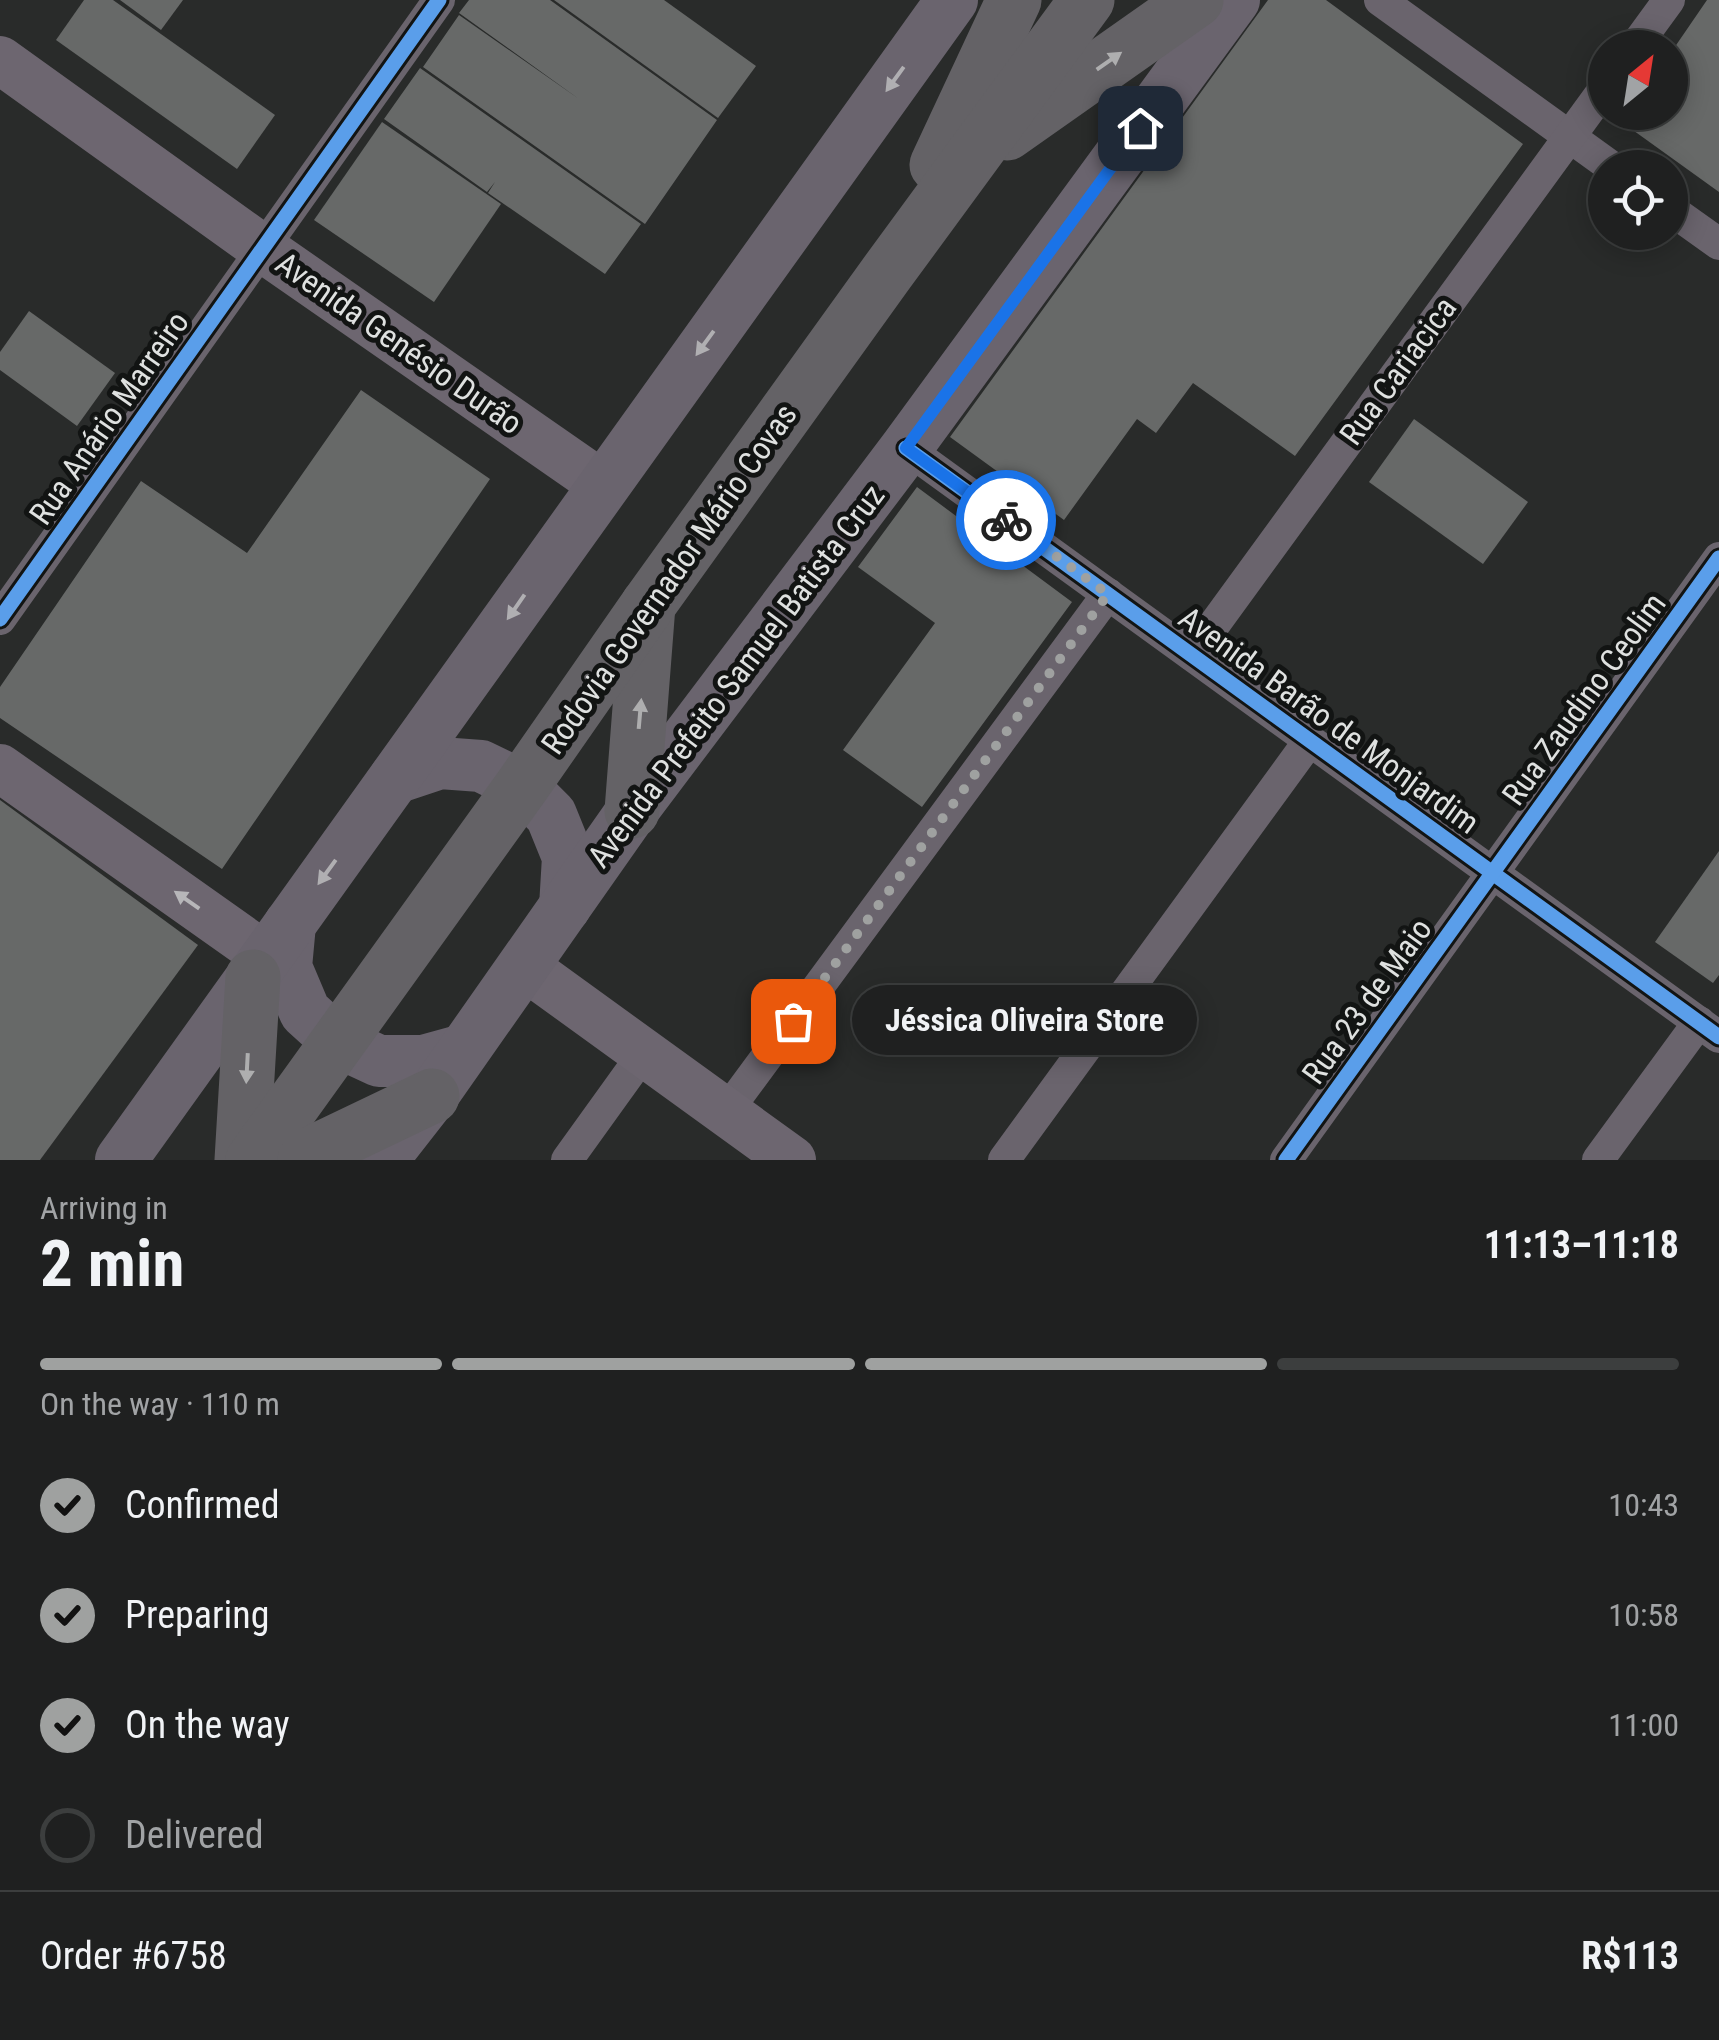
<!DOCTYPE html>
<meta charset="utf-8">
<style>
:root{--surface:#1f2020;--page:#272829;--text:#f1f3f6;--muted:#a1a3a5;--line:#3c3e3e;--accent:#9fa1a0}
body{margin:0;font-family:"Roboto Condensed",sans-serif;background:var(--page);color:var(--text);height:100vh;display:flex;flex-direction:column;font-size:38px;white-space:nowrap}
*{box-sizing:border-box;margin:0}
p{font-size:32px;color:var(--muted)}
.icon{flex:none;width:55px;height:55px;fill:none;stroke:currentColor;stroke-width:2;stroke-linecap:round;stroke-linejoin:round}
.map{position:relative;height:1160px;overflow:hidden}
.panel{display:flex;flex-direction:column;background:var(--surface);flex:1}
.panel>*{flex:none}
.needle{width:65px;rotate:30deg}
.buttons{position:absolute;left:1588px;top:30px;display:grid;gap:20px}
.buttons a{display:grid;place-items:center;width:100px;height:100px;border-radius:50%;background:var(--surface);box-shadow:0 5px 25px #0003,0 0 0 2px var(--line);font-size:50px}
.pin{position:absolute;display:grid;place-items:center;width:85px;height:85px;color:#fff;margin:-42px;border-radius:20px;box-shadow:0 5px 15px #0006}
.courier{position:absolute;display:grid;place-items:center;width:100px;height:100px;margin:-50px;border:8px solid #1a73e8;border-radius:50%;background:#fff;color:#222;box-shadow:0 2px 12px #0007}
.bubble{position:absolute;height:70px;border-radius:35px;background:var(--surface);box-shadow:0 5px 25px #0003,0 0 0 2px var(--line);font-size:32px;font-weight:700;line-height:70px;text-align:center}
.summary em{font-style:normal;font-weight:700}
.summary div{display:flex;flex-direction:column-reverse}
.summary{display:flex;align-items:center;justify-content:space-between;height:170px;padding:0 40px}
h1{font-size:65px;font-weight:700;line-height:75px}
.bar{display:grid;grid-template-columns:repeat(4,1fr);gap:15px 10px;align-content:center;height:120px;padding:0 40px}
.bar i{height:12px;border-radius:8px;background:var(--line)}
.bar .on{background:var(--accent)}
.bar p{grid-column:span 4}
.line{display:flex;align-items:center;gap:25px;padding:0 40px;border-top:2px solid var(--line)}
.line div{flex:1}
ol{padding:0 40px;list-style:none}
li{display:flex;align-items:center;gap:30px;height:110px}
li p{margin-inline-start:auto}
li .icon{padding:10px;border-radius:50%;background:var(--accent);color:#111;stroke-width:4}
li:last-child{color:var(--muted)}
li i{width:55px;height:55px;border:5px solid var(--line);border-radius:50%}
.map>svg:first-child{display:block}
.building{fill:#676968}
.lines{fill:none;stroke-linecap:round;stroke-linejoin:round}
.street{stroke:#6a646d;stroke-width:32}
.secondary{stroke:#6d6670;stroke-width:48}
.primary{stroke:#6a646e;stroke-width:52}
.highway{stroke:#646266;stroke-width:55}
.cycleway-casing{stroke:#121413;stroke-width:21}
.cycleway{stroke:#5a9eea;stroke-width:15}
.oneway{fill:#aeaeaf}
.oneway2{fill:#b0afb2}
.oneway3{fill:#b7b6b9}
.done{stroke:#9fa1a0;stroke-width:10;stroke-dasharray:0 18}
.route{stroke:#1a73e8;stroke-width:12}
.labels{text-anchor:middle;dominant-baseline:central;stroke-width:10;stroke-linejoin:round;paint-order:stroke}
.street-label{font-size:32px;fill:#dfe1e0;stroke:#121413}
</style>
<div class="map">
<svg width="1719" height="1160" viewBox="0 0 1719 1160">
<rect width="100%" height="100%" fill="#292b2a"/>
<!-- building -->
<g class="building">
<polygon points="84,0 113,0 275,115 237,169 56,40"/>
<polygon points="120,0 183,0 161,30"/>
<polygon points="469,0 550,0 717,120 645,224 423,67 459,15 579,99 459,13"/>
<polygon points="554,0 664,0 756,66 718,118"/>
<polygon points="1268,0 1326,0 1523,144 1295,456 1193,383 1156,433 1137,419 1064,520 950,437"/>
<polygon points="1707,0 1719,0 1719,192 1623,123 1630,112 1670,112 1670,54"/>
<polygon points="420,68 641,224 605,274 488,193 495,182 487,192 384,119"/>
<polygon points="382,122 501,204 434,302 314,220"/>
<polygon points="29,311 115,373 77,426 0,370 0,352"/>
<polygon points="361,390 490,479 222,869 0,718 0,687 141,481 247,553"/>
<polygon points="1414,419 1528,502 1483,564 1369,482"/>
<polygon points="917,487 1072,602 922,807 843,750 935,623 858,567"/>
<polygon points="0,800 198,945 40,1160 0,1160"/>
<polygon points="1719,851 1719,975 1713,983 1655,942"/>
</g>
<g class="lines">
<!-- street -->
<g class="street">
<polyline points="1380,0 1613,168"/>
<polyline points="1634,48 1669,0"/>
<polyline points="1670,209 1719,244"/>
<polyline points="906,448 1719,1037"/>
<polyline points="0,619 439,0"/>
<polyline points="1192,655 1605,88"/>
<polyline points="726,1112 1108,594"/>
<polyline points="567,1160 644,1053"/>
<polyline points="1004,1160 1310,740"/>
<polyline points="1286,1160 1719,558"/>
<polyline points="1598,1160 1699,1022"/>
</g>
<!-- secondary -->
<g class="secondary">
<polyline points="0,60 262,248 603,485"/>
<polyline points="0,768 267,957"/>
<polyline points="524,966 792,1160"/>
</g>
<!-- primary -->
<g class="primary">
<polyline points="395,778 440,763 481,766 522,786 551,815 568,857 565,907"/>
<polyline points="290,924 286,967 305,1012 338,1042 379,1061 423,1061 463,1050"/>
<polyline points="121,1160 952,0"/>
<polyline points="382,1160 432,1096 632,811 906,448 1234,0"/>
</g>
<!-- highway -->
<g class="highway">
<polyline points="1007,133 1196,0"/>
<polyline points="937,165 1014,0"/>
<polyline points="632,811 648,605"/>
<polyline points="242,1160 253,977"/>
<polyline points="253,1160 522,786 648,605 886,274 1087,0"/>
<polyline points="305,1160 317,1151 432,1096"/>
</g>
<!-- cycleway casing -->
<g class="cycleway-casing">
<g id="cycleway">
<polyline points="906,448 1719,1037"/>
<polyline points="0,619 439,0"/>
<polyline points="1286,1160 1719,558"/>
</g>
</g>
<!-- cycleway -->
<use href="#cycleway" class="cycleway"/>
</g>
<!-- one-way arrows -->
<defs><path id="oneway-solid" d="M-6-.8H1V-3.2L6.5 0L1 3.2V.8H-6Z" transform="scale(2.5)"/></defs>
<g class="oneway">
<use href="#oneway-solid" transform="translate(1109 61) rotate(-35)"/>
<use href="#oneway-solid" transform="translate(640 714) rotate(-85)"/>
<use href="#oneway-solid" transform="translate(247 1068) rotate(93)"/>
</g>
<g class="oneway2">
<use href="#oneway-solid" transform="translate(895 79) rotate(126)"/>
<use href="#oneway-solid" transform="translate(705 343) rotate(126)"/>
<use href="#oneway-solid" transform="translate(516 607) rotate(125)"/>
<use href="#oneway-solid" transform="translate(327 872) rotate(126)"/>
</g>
<use class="oneway3" href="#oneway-solid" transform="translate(187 900) rotate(-145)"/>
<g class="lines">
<!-- done -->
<polyline class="done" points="793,1021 1108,594 1006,520"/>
<!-- route -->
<polyline class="route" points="1006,520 906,448 1140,128"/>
</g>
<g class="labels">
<!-- street labels -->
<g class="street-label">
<text transform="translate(399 343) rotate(35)">Avenida Genésio Durão</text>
<text transform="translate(1398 371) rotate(-54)">Rua Cariacica</text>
<text transform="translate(109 418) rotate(-55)">Rua Anário Marreiro</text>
<text transform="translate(669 579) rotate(-55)">Rodovia Governador Mário Covas</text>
<text transform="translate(736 676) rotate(-53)">Avenida Prefeito Samuel Batista Cruz</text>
<text transform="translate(1584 699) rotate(-54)">Rua Zaudino Ceolim</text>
<text transform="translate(1329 720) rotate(36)">Avenida Barão de Monjardim</text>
<text transform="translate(1367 1001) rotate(-54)">Rua 23 de Maio</text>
</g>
</g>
</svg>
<div class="buttons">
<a><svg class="needle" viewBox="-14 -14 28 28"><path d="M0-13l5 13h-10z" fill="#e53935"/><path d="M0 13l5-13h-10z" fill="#a1a3a5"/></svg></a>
<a><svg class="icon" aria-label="locate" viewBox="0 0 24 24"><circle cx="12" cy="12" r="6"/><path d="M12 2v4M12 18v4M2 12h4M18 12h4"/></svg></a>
</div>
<div class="pin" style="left:793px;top:1021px;background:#ea580c"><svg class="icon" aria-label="bag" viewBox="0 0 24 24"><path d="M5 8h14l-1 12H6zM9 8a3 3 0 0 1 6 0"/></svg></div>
<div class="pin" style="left:1140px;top:128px;background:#1f2937"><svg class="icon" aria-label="home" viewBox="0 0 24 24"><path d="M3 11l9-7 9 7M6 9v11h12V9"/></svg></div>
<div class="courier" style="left:1006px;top:520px"><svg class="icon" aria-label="bike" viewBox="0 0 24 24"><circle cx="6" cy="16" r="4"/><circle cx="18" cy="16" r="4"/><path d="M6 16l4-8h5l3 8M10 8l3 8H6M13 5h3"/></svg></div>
<div class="bubble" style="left:852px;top:985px;width:345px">Jéssica Oliveira Store</div>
</div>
<section class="panel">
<div class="summary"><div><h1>2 min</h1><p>Arriving in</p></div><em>11:13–11:18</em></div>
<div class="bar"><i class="on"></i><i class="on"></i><i class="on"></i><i></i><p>On the way · 110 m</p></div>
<ol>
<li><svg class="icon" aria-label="check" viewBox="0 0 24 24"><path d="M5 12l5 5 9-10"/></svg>Confirmed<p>10:43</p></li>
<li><svg class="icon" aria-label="check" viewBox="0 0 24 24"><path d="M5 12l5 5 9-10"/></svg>Preparing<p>10:58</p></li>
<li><svg class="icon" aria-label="check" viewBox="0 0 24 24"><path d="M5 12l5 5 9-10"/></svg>On the way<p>11:00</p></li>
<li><i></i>Delivered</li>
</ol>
<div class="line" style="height:130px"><div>Order #6758</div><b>R$113</b></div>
</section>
